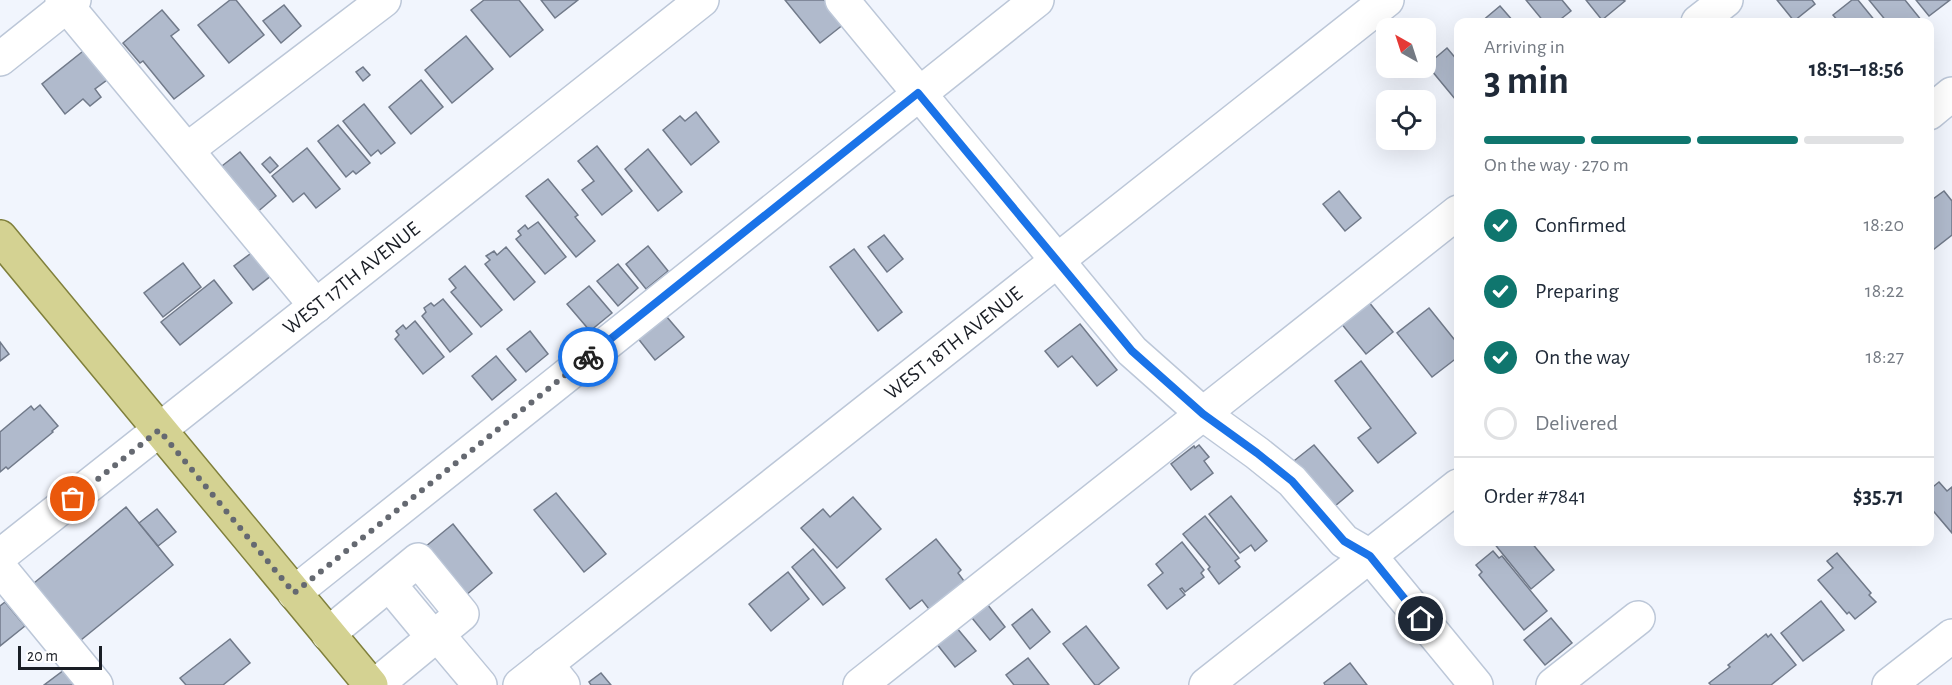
<!DOCTYPE html>
<meta charset="utf-8">
<style>
:root{--surface:#fff;--page:#f6f6f7;--text:#1f2937;--muted:#747a83;--line:#e0e1e3;--accent:#0f766e}
body{margin:0;font-family:"Alegreya Sans",sans-serif;background:var(--page);color:var(--text);height:100vh;display:flex;flex-direction:column;font-size:22px;white-space:nowrap}
*{box-sizing:border-box;margin:0}
p{font-size:20px;color:var(--muted)}
.icon{flex:none;width:33px;height:33px;fill:none;stroke:currentColor;stroke-width:2;stroke-linecap:round;stroke-linejoin:round}
.map{position:relative;flex:1;overflow:hidden}
.sheet{position:absolute;left:1454px;top:18px;width:480px;height:528px;display:flex;flex-direction:column;background:var(--surface);border-radius:12px;box-shadow:0 6px 24px #0002}
.sheet>*{flex:none}
.needle{width:39px;rotate:321deg}
.controls{position:absolute;left:1376px;top:18px;display:grid;gap:12px}
.controls a{display:grid;place-items:center;width:60px;height:60px;border-radius:12px;background:var(--surface);box-shadow:0 6px 24px #0002;font-size:30px}
.scale{position:absolute;left:18px;bottom:15px;width:84px;box-sizing:border-box;padding-left:6px;border:3px solid #1a1e25;border-top:0;font-size:16px;line-height:21px;white-space:nowrap;color:#1a1e25;-webkit-text-stroke:4px #fff;paint-order:stroke}
.pin{position:absolute;display:grid;place-items:center;width:51px;height:51px;color:#fff;margin:-26px;border:3px solid #fff;border-radius:50%;box-shadow:0 2px 6px #0007}
.courier{position:absolute;display:grid;place-items:center;width:60px;height:60px;margin:-30px;border:4px solid #1a73e8;border-radius:50%;background:#fff;color:#222;box-shadow:0 2px 8px #0007}
.headline em{font-style:normal;font-weight:700}
.headline div{display:flex;flex-direction:column-reverse}
.headline{display:flex;align-items:center;justify-content:space-between;height:102px;padding:0 30px}
h1{font-size:39px;font-weight:700;line-height:45px}
.bar{display:grid;grid-template-columns:repeat(4,1fr);gap:9px 6px;align-content:center;height:72px;padding:0 30px}
.bar i{height:8px;border-radius:4px;background:var(--line)}
.bar .on{background:var(--accent)}
.bar p{grid-column:span 4}
.line{display:flex;align-items:center;gap:15px;padding:0 30px;border-top:2px solid var(--line)}
.line div{flex:1}
ol{padding:0 30px;list-style:none}
li{display:flex;align-items:center;gap:18px;height:66px}
li p{margin-inline-start:auto}
li .icon{padding:6px;border-radius:50%;background:var(--accent);color:#fff;stroke-width:4}
li:last-child{color:var(--muted)}
li i{width:33px;height:33px;border:3px solid var(--line);border-radius:50%}
.map>svg:first-child{display:block}
.building{fill:#b0bacc;stroke:#717a8a;stroke-width:1.5}
.lines{fill:none;stroke-linecap:round;stroke-linejoin:round}
.minor-casing{stroke:#bcc7d8;stroke-width:36}
.major-casing{stroke:#80803c;stroke-width:36}
.minor{stroke:#fff;stroke-width:33}
.major{stroke:#d4d292;stroke-width:33}
.done{stroke:#656971;stroke-width:6;stroke-dasharray:0 10.8}
.route{stroke:#1a73e8;stroke-width:8}
.labels{text-anchor:middle;dominant-baseline:central;stroke-width:4.5;stroke-linejoin:round;paint-order:stroke}
.street-label{font-size:21px;fill:#1a1e25;stroke:#fff}
</style>
<div class="map">
<svg width="1952" height="685" viewBox="0 0 1952 685">
<rect width="100%" height="100%" fill="#f1f5fd"/>
<!-- building -->
<g class="building">
<polygon points="230,0 236,0 264,35 229,63 198,25"/>
<polygon points="484,0 519,0 543,30 510,57 471,10"/>
<polygon points="541,0 578,0 555,18"/>
<polygon points="785,0 824,0 844,24 820,43"/>
<polygon points="1526,0 1562,0 1571,11 1557,22 1550,22 1547,19 1544,22"/>
<polygon points="1586,0 1623,0 1625,1 1602,20"/>
<polygon points="1777,0 1812,0 1815,4 1794,21"/>
<polygon points="1852,0 1858,0 1876,22 1839,22 1833,15"/>
<polygon points="1869,0 1905,0 1922,21 1887,22"/>
<polygon points="1916,0 1950,0 1929,16"/>
<polygon points="284,5 301,26 281,43 263,21"/>
<polygon points="1500,6 1514,22 1481,22"/>
<polygon points="162,10 179,30 171,36 204,76 174,99 143,61 140,63 123,43"/>
<polygon points="466,36 493,69 452,103 425,70"/>
<polygon points="87,48 111,77 95,89 101,97 90,106 83,99 65,114 42,84"/>
<polygon points="1447,48 1458,61 1458,96 1455,99 1427,65"/>
<polygon points="363,67 370,75 363,81 356,72"/>
<polygon points="421,80 443,107 411,134 389,107"/>
<polygon points="364,104 395,143 381,154 378,150 371,156 343,121"/>
<polygon points="696,112 719,142 691,165 663,130 680,116 685,121"/>
<polygon points="338,125 370,163 356,174 353,171 346,177 318,141"/>
<polygon points="597,146 632,191 602,215 582,190 594,181 578,161"/>
<polygon points="307,148 340,189 316,208 304,193 293,202 272,176"/>
<polygon points="648,149 682,192 658,211 625,169"/>
<polygon points="240,152 276,196 255,214 218,169"/>
<polygon points="270,157 278,166 270,173 262,164"/>
<polygon points="548,179 578,215 575,217 595,241 576,257 526,196"/>
<polygon points="1339,191 1361,218 1345,231 1323,204"/>
<polygon points="1944,191 1952,201 1952,235 1929,253 1929,202"/>
<polygon points="538,222 566,257 545,274 516,239 521,235 518,231 525,225 528,229"/>
<polygon points="884,235 903,259 887,272 868,247"/>
<polygon points="648,246 668,271 646,289 626,264"/>
<polygon points="506,247 535,282 514,300 485,264 490,260 486,256 494,251 497,255"/>
<polygon points="854,249 902,312 878,331 830,267"/>
<polygon points="254,251 272,275 253,290 234,266"/>
<polygon points="183,263 201,287 163,317 144,293"/>
<polygon points="618,264 638,288 618,306 597,281"/>
<polygon points="465,266 502,310 481,327 451,292 456,288 449,279"/>
<polygon points="214,280 232,303 180,345 161,322"/>
<polygon points="589,286 612,313 590,331 567,304"/>
<polygon points="443,299 472,334 450,352 422,316 426,312 424,308 431,303 434,306"/>
<polygon points="1368,301 1393,332 1366,354 1340,322"/>
<polygon points="1429,308 1458,344 1458,357 1432,377 1397,333"/>
<polygon points="660,309 684,337 655,360 633,332"/>
<polygon points="415,321 444,357 423,374 395,339 399,335 396,331 403,325 406,329"/>
<polygon points="1080,324 1117,370 1097,386 1072,356 1058,367 1045,351"/>
<polygon points="530,331 548,354 526,372 507,349"/>
<polygon points="0,342 9,354 0,361"/>
<polygon points="496,356 516,380 492,400 472,376"/>
<polygon points="1361,361 1416,433 1378,463 1358,438 1371,428 1335,381"/>
<polygon points="40,405 58,426 52,431 53,432 8,469 6,467 0,472 0,432 31,406 34,410"/>
<polygon points="1199,445 1209,457 1204,461 1213,473 1191,490 1171,464 1194,446 1195,448"/>
<polygon points="1314,445 1353,491 1329,511 1290,464"/>
<polygon points="1939,482 1947,491 1952,487 1952,533 1929,506 1929,490"/>
<polygon points="556,493 606,554 584,572 534,510"/>
<polygon points="1231,496 1267,541 1255,551 1251,545 1240,553 1209,514"/>
<polygon points="853,497 881,529 837,568 801,528 823,509 830,517"/>
<polygon points="126,507 173,565 81,640 34,583"/>
<polygon points="157,509 176,532 158,546 139,523"/>
<polygon points="1205,516 1239,558 1235,561 1240,567 1219,584 1208,569 1210,567 1183,534"/>
<polygon points="453,524 492,573 465,596 425,547"/>
<polygon points="936,539 961,570 958,573 967,585 932,613 922,600 910,609 886,579"/>
<polygon points="1182,542 1204,570 1201,573 1204,577 1185,592 1182,588 1180,589 1185,595 1167,609 1148,585 1163,573 1156,564"/>
<polygon points="1493,542 1531,542 1554,570 1531,589"/>
<polygon points="813,549 845,588 823,605 792,567"/>
<polygon points="1493,551 1499,558 1502,556 1547,611 1524,630 1479,575 1482,572 1476,565"/>
<polygon points="1837,553 1871,593 1869,595 1876,602 1855,619 1849,612 1847,614 1818,580 1833,568 1827,561"/>
<polygon points="788,572 809,599 771,631 749,604"/>
<polygon points="984,600 1005,627 990,640 968,613"/>
<polygon points="1821,601 1844,630 1803,661 1781,633"/>
<polygon points="5,602 25,626 0,646 0,606"/>
<polygon points="1032,609 1050,632 1030,649 1012,625"/>
<polygon points="1551,618 1572,643 1545,665 1524,640"/>
<polygon points="1086,626 1119,668 1098,685 1095,685 1063,644"/>
<polygon points="956,627 976,651 955,667 936,643"/>
<polygon points="1766,634 1768,637 1771,634 1796,665 1771,685 1711,685 1709,683 1730,667 1728,665"/>
<polygon points="230,639 250,663 223,685 186,685 180,678"/>
<polygon points="1028,658 1049,685 1014,685 1006,675"/>
<polygon points="1350,663 1367,685 1325,685 1324,683"/>
<polygon points="64,670 76,685 44,685"/>
<polygon points="601,673 611,685 591,685 589,682"/>
</g>
<g class="lines">
<!-- minor casing -->
<g class="minor-casing">
<g id="minor">
<polyline points="62,0 316,306"/>
<polyline points="842,0 1132,351 1203,414 1257,453 1292,481 1344,541 1370,556 1476,685"/>
<polyline points="1698,22 1726,0"/>
<polyline points="0,59 74,0"/>
<polyline points="1929,113 1952,94"/>
<polyline points="187,150 384,0"/>
<path id="s1" d="M0,556l702,-556"/>
<polyline points="0,568 96,685"/>
<polyline points="389,584 433,637"/>
<polyline points="294,593 1037,0"/>
<polyline points="328,634 418,560 462,614 376,685"/>
<polyline points="437,634 480,685"/>
<polyline points="546,664 563,685"/>
<path id="s2" d="M520,685l867,-685"/>
<polyline points="860,685 1458,212"/>
<polyline points="1206,685 1458,486"/>
<polyline points="1553,685 1638,618"/>
<polyline points="1889,685 1952,636"/>
</g>
</g>
<!-- major casing -->
<g class="major-casing">
<polyline id="major" points="0,237 371,685"/>
</g>
<!-- minor -->
<use href="#minor" class="minor"/>
<!-- major -->
<use href="#major" class="major"/>
</g>
<g class="lines">
<!-- done -->
<polyline class="done" points="73,499 159,430 294,593 588,357"/>
<!-- route -->
<polyline class="route" points="588,357 918,93 1132,351 1203,414 1257,453 1292,481 1344,541 1370,556 1421,619"/>
</g>
<g class="labels">
<!-- street labels -->
<g class="street-label">
<text stroke="none"><textPath href="#s1" startOffset="448">WEST 17TH AVENUE</textPath></text>
<text stroke="none"><textPath href="#s2" startOffset="552">WEST 18TH AVENUE</textPath></text>
</g>
</g>
</svg>
<div class="controls">
<a><svg class="needle" viewBox="-14 -14 28 28"><path d="M0-13l5 13h-10z" fill="#e53935"/><path d="M0 13l5-13h-10z" fill="#747a83"/></svg></a>
<a><svg class="icon" aria-label="locate" viewBox="0 0 24 24"><circle cx="12" cy="12" r="6"/><path d="M12 2v4M12 18v4M2 12h4M18 12h4"/></svg></a>
</div>
<div class="scale">20 m</div>
<div class="pin" style="left:73px;top:499px;background:#ea580c"><svg class="icon" aria-label="bag" viewBox="0 0 24 24"><path d="M5 8h14l-1 12H6zM9 8a3 3 0 0 1 6 0"/></svg></div>
<div class="pin" style="left:1421px;top:619px;background:#1f2937"><svg class="icon" aria-label="home" viewBox="0 0 24 24"><path d="M3 11l9-7 9 7M6 9v11h12V9"/></svg></div>
<div class="courier" style="left:588px;top:357px"><svg class="icon" aria-label="bike" viewBox="0 0 24 24"><circle cx="6" cy="16" r="4"/><circle cx="18" cy="16" r="4"/><path d="M6 16l4-8h5l3 8M10 8l3 8H6M13 5h3"/></svg></div>
<section class="sheet">
<div class="headline"><div><h1>3 min</h1><p>Arriving in</p></div><em>18:51–18:56</em></div>
<div class="bar"><i class="on"></i><i class="on"></i><i class="on"></i><i></i><p>On the way · 270 m</p></div>
<ol>
<li><svg class="icon" aria-label="check" viewBox="0 0 24 24"><path d="M5 12l5 5 9-10"/></svg>Confirmed<p>18:20</p></li>
<li><svg class="icon" aria-label="check" viewBox="0 0 24 24"><path d="M5 12l5 5 9-10"/></svg>Preparing<p>18:22</p></li>
<li><svg class="icon" aria-label="check" viewBox="0 0 24 24"><path d="M5 12l5 5 9-10"/></svg>On the way<p>18:27</p></li>
<li><i></i>Delivered</li>
</ol>
<div class="line" style="height:78px"><div>Order #7841</div><b>$35.71</b></div>
</section>
</div>
